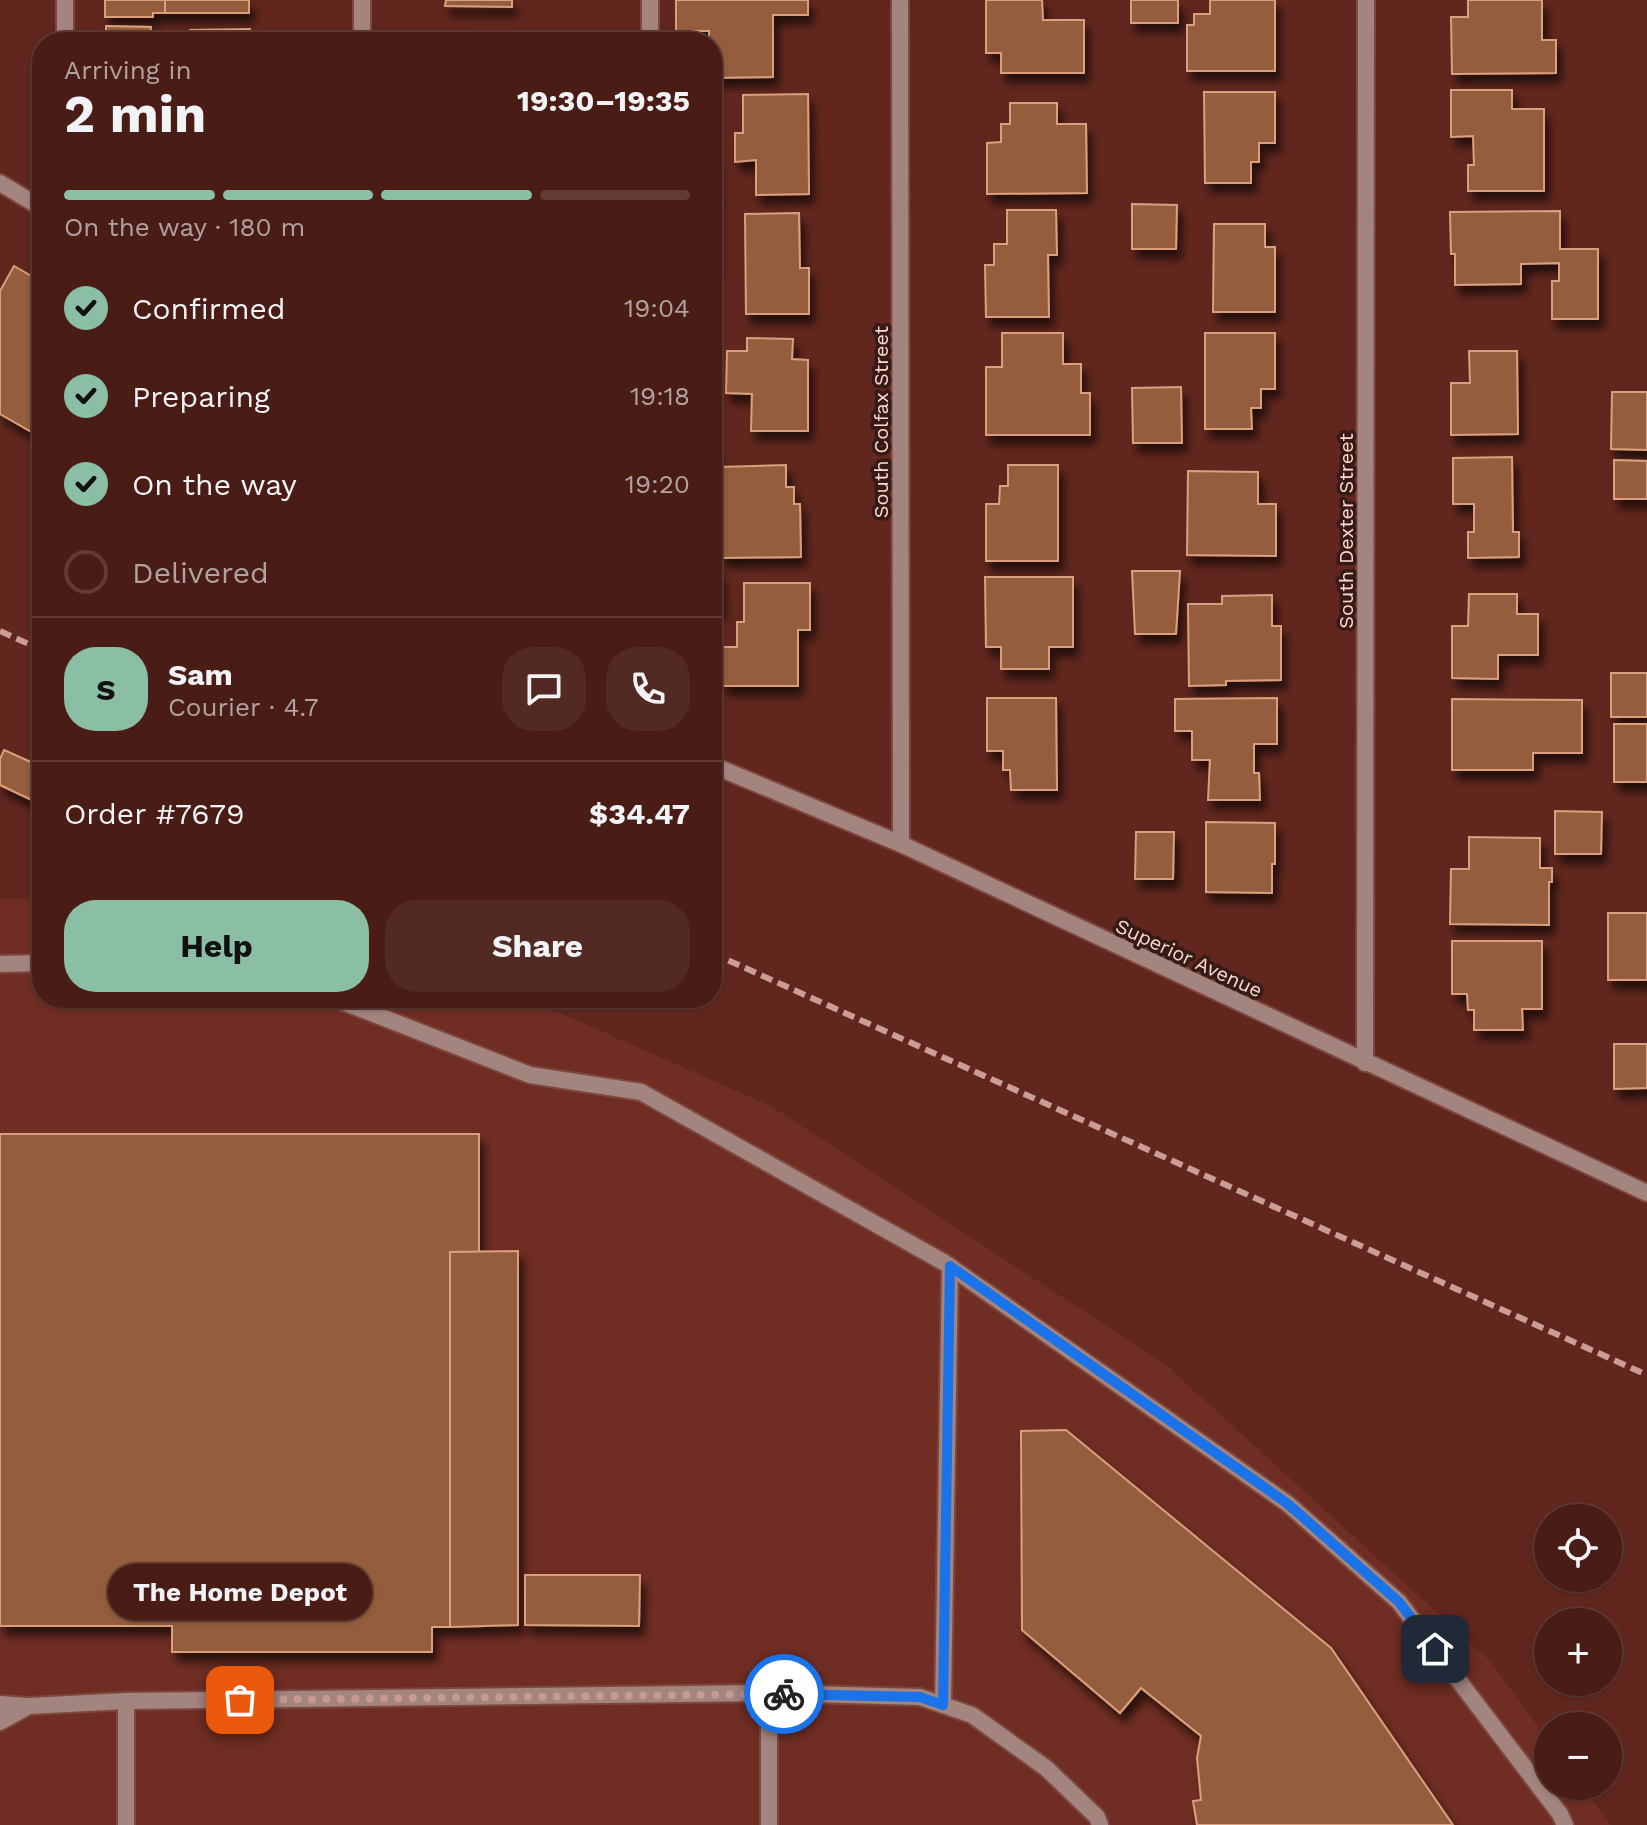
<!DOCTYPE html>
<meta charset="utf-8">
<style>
:root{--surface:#491d16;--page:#532a23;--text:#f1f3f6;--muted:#b1a2a1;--line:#613b35;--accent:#8abfa5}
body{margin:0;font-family:"Work Sans",sans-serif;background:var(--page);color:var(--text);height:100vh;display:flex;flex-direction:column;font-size:30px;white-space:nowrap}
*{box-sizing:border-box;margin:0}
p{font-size:26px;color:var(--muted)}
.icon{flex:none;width:44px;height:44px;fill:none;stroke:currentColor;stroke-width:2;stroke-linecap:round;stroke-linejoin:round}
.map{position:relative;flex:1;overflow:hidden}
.drawer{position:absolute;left:32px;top:32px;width:690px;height:976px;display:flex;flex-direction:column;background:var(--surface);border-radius:32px;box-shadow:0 2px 6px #0004,0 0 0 2px var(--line)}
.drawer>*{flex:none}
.tools{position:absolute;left:1534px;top:1504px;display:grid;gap:16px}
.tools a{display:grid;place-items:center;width:88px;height:88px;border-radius:50%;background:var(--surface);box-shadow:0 2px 6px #0004,0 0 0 2px var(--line);font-size:40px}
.pin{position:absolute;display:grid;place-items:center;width:68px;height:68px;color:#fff;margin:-34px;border-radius:16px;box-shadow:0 4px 12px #0006}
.courier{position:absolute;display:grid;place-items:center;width:80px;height:80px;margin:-40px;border:6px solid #1a73e8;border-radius:50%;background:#fff;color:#222;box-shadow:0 2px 10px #0007}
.bubble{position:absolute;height:56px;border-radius:28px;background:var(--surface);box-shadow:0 2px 6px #0004,0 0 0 2px var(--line);font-size:26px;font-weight:700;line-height:56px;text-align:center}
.summary em{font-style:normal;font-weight:700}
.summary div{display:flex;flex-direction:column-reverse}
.summary{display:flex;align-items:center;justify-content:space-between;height:136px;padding:0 32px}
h1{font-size:52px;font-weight:700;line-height:60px}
.bar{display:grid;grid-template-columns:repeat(4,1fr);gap:12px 8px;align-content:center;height:96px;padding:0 32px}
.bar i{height:10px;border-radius:6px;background:var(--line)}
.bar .current{background:var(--accent)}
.bar p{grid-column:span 4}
.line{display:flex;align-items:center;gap:20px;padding:0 32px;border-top:2px solid var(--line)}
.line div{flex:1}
.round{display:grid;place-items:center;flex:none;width:84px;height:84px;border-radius:32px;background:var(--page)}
ol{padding:0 32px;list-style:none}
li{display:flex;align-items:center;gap:24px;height:88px}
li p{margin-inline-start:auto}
li .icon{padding:8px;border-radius:50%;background:var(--accent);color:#111;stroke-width:4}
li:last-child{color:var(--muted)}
li i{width:44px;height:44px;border:4px solid var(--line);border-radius:50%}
.button{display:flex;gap:16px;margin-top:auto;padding:16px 32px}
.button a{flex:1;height:92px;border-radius:32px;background:var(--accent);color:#111;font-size:32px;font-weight:700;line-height:92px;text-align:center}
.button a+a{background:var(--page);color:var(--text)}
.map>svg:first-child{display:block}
.built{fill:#6f2d23}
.building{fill:#945d3c;stroke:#db9f7d;stroke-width:2;filter:url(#shadow)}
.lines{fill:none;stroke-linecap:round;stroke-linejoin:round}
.lane-casing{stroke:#7d473e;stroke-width:20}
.street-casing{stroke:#7d473e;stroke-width:20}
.lane{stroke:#a3847e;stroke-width:16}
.street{stroke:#a3847e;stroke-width:16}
.rail{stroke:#ca9d95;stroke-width:6;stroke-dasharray:12 6;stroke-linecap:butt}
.done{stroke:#c69992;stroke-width:8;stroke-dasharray:0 14.4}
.route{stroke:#1a73e8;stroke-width:10}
.labels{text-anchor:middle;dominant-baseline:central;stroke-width:7;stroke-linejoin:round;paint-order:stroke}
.street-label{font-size:20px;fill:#fdd7d0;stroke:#351a16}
</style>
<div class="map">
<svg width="1647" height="1825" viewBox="0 0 1647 1825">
<defs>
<filter id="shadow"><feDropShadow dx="5" dy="9" stdDeviation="4" flood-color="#0009"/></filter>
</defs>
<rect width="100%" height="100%" fill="#61271e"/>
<!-- built -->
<polygon class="built" points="0,899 42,899 42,998 526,998 771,1106 1167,1366 1489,1660 1548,1740 1548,1786 1582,1786 1611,1825 0,1825"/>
<!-- building -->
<g class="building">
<polygon points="105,0 165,0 165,13 153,13 153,17 105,17"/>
<rect x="165" y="0" width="84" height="13"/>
<polygon points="446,0 512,0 512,7 445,6"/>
<polygon points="676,0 808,0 808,15 773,15 773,77 712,78 712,42 706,42 709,39 709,31 676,31"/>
<polygon points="986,0 1042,0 1043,20 1084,20 1084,73 1001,73 1001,53 986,53"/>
<rect x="1131" y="0" width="47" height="23"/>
<polygon points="1210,0 1275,0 1275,71 1187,71 1187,25 1194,25 1194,14 1210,14"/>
<polygon points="1468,0 1542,0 1542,40 1556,40 1556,73 1452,74 1451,17 1468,17"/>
<polygon points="106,26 151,27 150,42 106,42"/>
<polygon points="250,29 250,42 190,42 190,30"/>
<rect x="445" y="37" width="81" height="5"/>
<polygon points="1451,90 1512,90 1512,109 1544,109 1544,191 1468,191 1468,165 1474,165 1473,136 1451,137"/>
<polygon points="1204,92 1275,92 1275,143 1259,143 1259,162 1251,162 1251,183 1205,183"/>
<polygon points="808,94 809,194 756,195 756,160 735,162 735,133 743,133 743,95"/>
<polygon points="1010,103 1057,103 1057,124 1086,124 1087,193 987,194 987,143 1001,142 1001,124 1010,124"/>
<polygon points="712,160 715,160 715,194 718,194 718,199 712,199"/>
<polygon points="1132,204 1177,205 1176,249 1132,249"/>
<rect x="712" y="207" width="4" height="61"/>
<polygon points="1007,210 1056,210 1057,255 1048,255 1049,317 986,317 985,265 994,265 994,244 1007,244"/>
<polygon points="1560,211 1560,249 1598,249 1598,319 1552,319 1552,281 1559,281 1559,263 1521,264 1521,284 1455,285 1455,254 1451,254 1450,212"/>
<polygon points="799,213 800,268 809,268 809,314 746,314 745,214"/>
<polygon points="1214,224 1265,224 1265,247 1275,247 1275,312 1213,312"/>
<polygon points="14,266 42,282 42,438 0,414 0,291"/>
<polygon points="1002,333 1063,333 1063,364 1081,364 1081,393 1090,393 1090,435 986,435 986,367 1002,367"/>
<polygon points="1205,333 1275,333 1275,389 1261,389 1261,408 1251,408 1252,429 1205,429"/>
<polygon points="747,338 793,339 792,359 808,360 808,431 751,431 752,394 726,393 727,351 747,351"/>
<polygon points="1469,351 1517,351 1518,434 1451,435 1451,383 1470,383"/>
<polygon points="1181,387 1182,443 1133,443 1132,388"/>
<polygon points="1612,392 1647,392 1647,450 1611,449"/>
<polygon points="712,452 718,452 718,467 786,465 786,487 794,487 794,504 800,504 801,557 721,558 719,490 712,491"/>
<polygon points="1512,457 1513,532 1519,532 1519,557 1468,558 1468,532 1474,532 1474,504 1453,504 1453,458"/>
<polygon points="1614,460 1647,461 1647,499 1614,499"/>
<polygon points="1008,465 1058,465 1058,561 986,561 986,504 999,504 1000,486 1008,486"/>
<polygon points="1188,471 1258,472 1258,504 1276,504 1276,556 1187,555"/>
<polygon points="1132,571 1180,571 1176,634 1135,634"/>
<polygon points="712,572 719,572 720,612 712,612"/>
<polygon points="985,577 1073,577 1073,647 1049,647 1049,669 1001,669 1001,647 986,647"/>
<polygon points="744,583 810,583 810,630 798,630 798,686 722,686 722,647 737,647 737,622 744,622"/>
<polygon points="1469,594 1517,594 1517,614 1538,614 1538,655 1498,655 1498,679 1452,678 1452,626 1468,626"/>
<polygon points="1272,595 1272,626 1281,626 1281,680 1226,681 1226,685 1189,686 1188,604 1222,604 1222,596"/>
<rect x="1611" y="673" width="36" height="44"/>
<polygon points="987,698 1056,698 1057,790 1011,790 1010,770 1003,770 1003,751 987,751"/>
<polygon points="1277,698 1277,744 1254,744 1254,773 1259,773 1260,800 1208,800 1210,760 1192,760 1192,731 1175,731 1175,699"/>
<polygon points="1452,699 1582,700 1582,753 1533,753 1533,770 1452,770"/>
<rect x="1614" y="724" width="33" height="58"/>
<polygon points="4,750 42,767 42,805 0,785 0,759"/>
<polygon points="1555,811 1602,812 1601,854 1555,854"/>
<polygon points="1206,822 1275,823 1275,864 1272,864 1272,893 1206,892"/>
<polygon points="1136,832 1174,832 1173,879 1135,879"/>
<polygon points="1469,837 1540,838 1540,868 1552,868 1552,882 1549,882 1549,925 1450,924 1451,869 1469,869"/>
<rect x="1608" y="913" width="39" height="67"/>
<polygon points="1452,941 1542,941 1542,1009 1522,1009 1523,1030 1474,1030 1474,1010 1468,1010 1467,994 1452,994"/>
<polygon points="1614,1044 1647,1044 1647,1088 1614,1089"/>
<polygon points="0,1134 479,1134 479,1252 450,1252 450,1627 432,1627 432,1652 172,1652 172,1626 0,1626"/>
<polygon points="518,1251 518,1625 450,1627 450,1252"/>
<polygon points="1066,1430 1331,1648 1453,1825 1197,1825 1193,1801 1201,1800 1197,1758 1201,1736 1141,1688 1120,1713 1022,1630 1021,1431"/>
<polygon points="525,1575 640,1575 639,1626 525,1625"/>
</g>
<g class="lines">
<!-- lane casing -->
<g class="lane-casing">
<g id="lane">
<polyline points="650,0 650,42"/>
<polyline points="65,42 65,0"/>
<polyline points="0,964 42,963"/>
<polyline points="333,998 530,1075 641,1092 945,1263 1288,1504 1399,1602 1560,1814 1565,1825"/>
<polyline points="769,1693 769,1825"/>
<polyline points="0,1704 27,1706"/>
<polyline points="943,1705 950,1266"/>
<polyline points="0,1722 29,1706 126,1701 769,1693 920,1697 972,1715 1046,1768 1097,1817 1100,1825"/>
<polyline points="126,1825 126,1701"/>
</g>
</g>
<!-- street casing -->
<g class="street-casing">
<g id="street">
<polyline points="362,0 362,42"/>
<polyline points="900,0 901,844"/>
<polyline points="0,183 42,208"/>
<polyline points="712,765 901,844 1647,1193"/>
<polyline points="1365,1063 1366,0"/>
</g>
</g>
<!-- lane -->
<use href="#lane" class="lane"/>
<!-- street -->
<use href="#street" class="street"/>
<!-- rail -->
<g class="rail">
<polyline points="0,631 42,650"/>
<polyline points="712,953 1647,1375"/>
</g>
</g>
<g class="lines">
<!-- done -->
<polyline class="done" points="240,1700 784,1694"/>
<!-- route -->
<polyline class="route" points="784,1694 920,1697 943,1705 950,1266 1288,1504 1399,1602 1435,1649"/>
</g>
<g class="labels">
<!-- street labels -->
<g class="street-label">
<text transform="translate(881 422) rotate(-90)">South Colfax Street</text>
<text transform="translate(1346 531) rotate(-90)">South Dexter Street</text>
<text transform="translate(1189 958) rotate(25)">Superior Avenue</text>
</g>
</g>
</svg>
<div class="tools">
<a><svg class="icon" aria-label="locate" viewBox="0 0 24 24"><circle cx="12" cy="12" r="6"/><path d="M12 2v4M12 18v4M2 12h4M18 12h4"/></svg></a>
<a>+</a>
<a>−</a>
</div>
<div class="pin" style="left:240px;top:1700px;background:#ea580c"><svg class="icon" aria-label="bag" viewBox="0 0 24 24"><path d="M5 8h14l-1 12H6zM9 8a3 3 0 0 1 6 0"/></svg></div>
<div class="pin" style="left:1435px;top:1649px;background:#1f2937"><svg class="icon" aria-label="home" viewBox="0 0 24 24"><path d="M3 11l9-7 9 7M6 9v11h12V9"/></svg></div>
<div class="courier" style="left:784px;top:1694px"><svg class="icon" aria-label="bike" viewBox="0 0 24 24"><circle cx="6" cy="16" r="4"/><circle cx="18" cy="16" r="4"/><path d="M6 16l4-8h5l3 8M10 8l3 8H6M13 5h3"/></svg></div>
<div class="bubble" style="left:108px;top:1564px;width:264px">The Home Depot</div>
<section class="drawer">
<div class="summary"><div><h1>2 min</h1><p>Arriving in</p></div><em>19:30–19:35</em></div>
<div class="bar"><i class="current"></i><i class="current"></i><i class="current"></i><i></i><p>On the way · 180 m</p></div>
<ol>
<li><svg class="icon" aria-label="check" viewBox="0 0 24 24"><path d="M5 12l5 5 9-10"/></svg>Confirmed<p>19:04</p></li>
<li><svg class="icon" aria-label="check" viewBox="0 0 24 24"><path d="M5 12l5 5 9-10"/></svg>Preparing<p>19:18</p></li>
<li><svg class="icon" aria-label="check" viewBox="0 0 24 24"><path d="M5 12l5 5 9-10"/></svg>On the way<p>19:20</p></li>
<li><i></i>Delivered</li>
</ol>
<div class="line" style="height:144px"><b class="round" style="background:var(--accent);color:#111">S</b><div><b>Sam</b><p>Courier · 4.7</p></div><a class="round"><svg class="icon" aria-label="chat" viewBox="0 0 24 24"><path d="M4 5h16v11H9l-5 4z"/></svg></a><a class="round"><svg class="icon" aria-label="phone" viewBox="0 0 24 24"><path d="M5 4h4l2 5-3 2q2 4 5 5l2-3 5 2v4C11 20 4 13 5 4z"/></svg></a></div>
<div class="line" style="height:104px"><div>Order #7679</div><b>$34.47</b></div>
<div class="button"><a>Help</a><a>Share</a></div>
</section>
</div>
